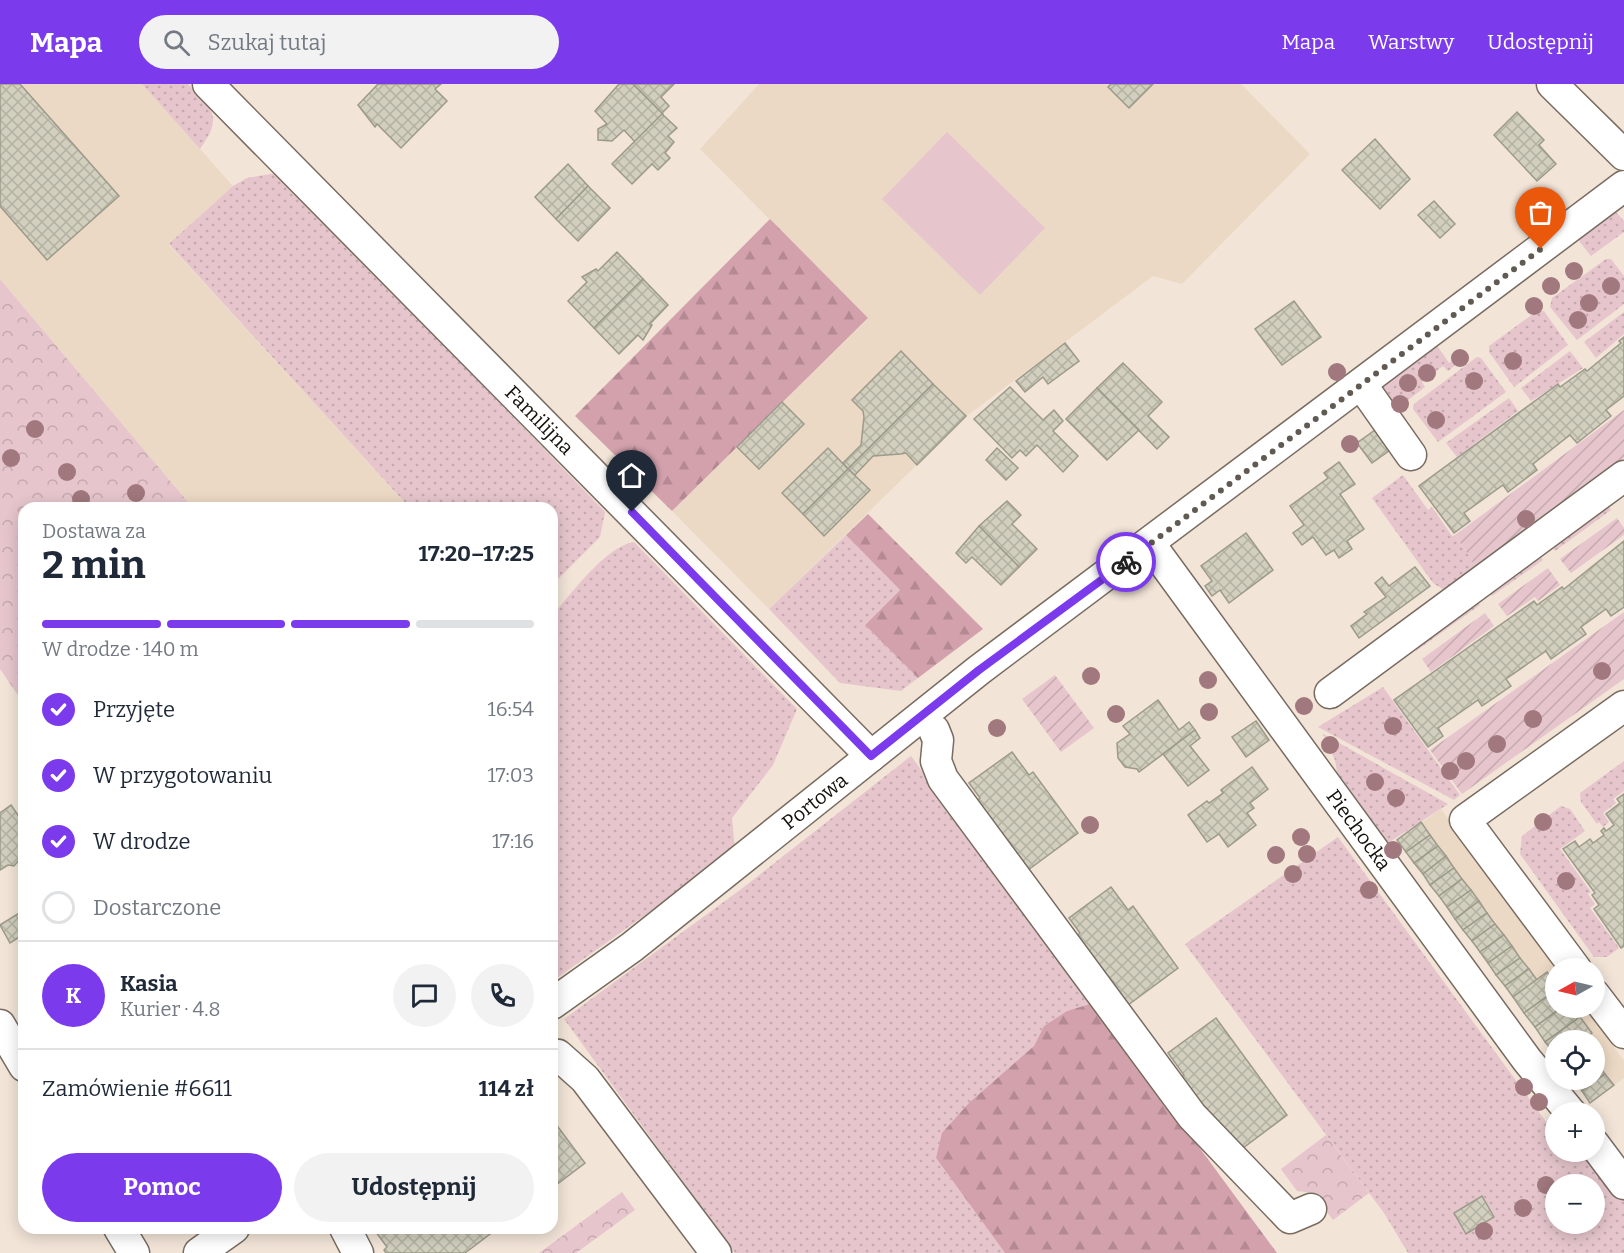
<!DOCTYPE html>
<html lang="pl">
<meta charset="utf-8">
<style>
:root{--surface:#fff;--page:#f2f2f3;--text:#1f2937;--muted:#747a83;--line:#e0e1e3;--accent:#7c3aed}
body{margin:0;font-family:Bitter,serif;background:var(--page);color:var(--text);height:100vh;display:flex;flex-direction:column;font-size:22px;white-space:nowrap}
*{box-sizing:border-box;margin:0}
p{font-size:20px;color:var(--muted)}
.icon{flex:none;width:33px;height:33px;fill:none;stroke:currentColor;stroke-width:2;stroke-linecap:round;stroke-linejoin:round}
.map{position:relative;flex:1;overflow:hidden}
.details{position:absolute;left:18px;top:418px;width:540px;height:732px;display:flex;flex-direction:column;background:var(--surface);border-radius:18px;box-shadow:0 3px 15px #0003}
.details>*{flex:none}
.needle{width:39px;rotate:262deg}
.controls{position:absolute;left:1545px;top:874px;display:grid;gap:12px}
.controls a{display:grid;place-items:center;width:60px;height:60px;border-radius:50%;background:var(--surface);box-shadow:0 3px 15px #0003;font-size:30px}
.pin{position:absolute;display:grid;place-items:center;width:51px;height:51px;color:#fff;margin:-62px -26px;border-radius:50% 50% 50% 0;rotate:-45deg;box-shadow:0 0 6px #0007}
.pin .icon{rotate:45deg}
.courier{position:absolute;display:grid;place-items:center;width:60px;height:60px;margin:-30px;border:4px solid #7c3aed;border-radius:50%;background:#fff;color:#222;box-shadow:0 2px 8px #0007}
.headline em{font-style:normal;font-weight:700}
.headline div{display:flex;flex-direction:column-reverse}
.headline{display:flex;align-items:center;justify-content:space-between;height:102px;padding:0 24px}
h1{font-size:39px;font-weight:700;line-height:45px}
.bar{display:grid;grid-template-columns:repeat(4,1fr);gap:9px 6px;align-content:center;height:72px;padding:0 24px}
.bar i{height:8px;border-radius:4px;background:var(--line)}
.bar .active{background:var(--accent)}
.bar p{grid-column:span 4}
.line{display:flex;align-items:center;gap:15px;padding:0 24px;border-top:2px solid var(--line)}
.line div{flex:1}
.round{display:grid;place-items:center;flex:none;width:63px;height:63px;border-radius:32px;background:var(--page)}
ol{padding:0 24px;list-style:none}
li{display:flex;align-items:center;gap:18px;height:66px}
li p{margin-inline-start:auto}
li .icon{padding:6px;border-radius:50%;background:var(--accent);color:#fff;stroke-width:4}
li:last-child{color:var(--muted)}
li i{width:33px;height:33px;border:3px solid var(--line);border-radius:50%}
.action{display:flex;gap:12px;margin-top:auto;padding:12px 24px}
.action a{flex:1;height:69px;border-radius:36px;background:var(--accent);color:#fff;font-size:24px;font-weight:700;line-height:69px;text-align:center}
.action a+a{background:var(--page);color:var(--text)}
header{display:flex;align-items:center;gap:36px;box-sizing:border-box;height:84px;padding:0 30px;background:var(--accent);color:#fff}
header strong{font-size:28px}
nav{display:flex;gap:33px;margin-inline-start:auto;font-size:21px}
.search{width:420px;height:54px;background:var(--page);display:flex;align-items:center;gap:15px;box-sizing:border-box;padding:0 21px;border-radius:33px;color:var(--muted);font-size:22px}
.map>svg:first-child{display:block}
.built{fill:#ecd9c5}
.grass{fill:url(#grass-dots);fill-rule:evenodd}
.forest{fill:url(#forest-firs)}
.park{fill:url(#park-crowns)}
.garden{fill:url(#garden-furrows)}
.pitch{fill:#e6c6cc}
.building{fill:url(#building-cross-hatch);stroke:#9c9a89;stroke-width:1.5}
.lines{fill:none;stroke-linecap:round;stroke-linejoin:round}
.minor-casing{stroke:#786c60;stroke-width:33}
.minor{stroke:#fff;stroke-width:30}
.tree{fill:#a0787d}
.done{stroke:#615a52;stroke-width:6;stroke-dasharray:0 10.8}
.route{stroke:#7c3aed;stroke-width:8}
.labels{text-anchor:middle;dominant-baseline:central;stroke-width:4.5;stroke-linejoin:round;paint-order:stroke}
.street-label{font-size:20px;fill:#130f0a;stroke:#f2e4d7}
</style>
<header>
<strong>Mapa</strong>
<div class="search"><svg class="icon" aria-label="search" viewBox="0 0 24 24"><circle cx="10" cy="10" r="6"/><path d="M15 15l6 6"/></svg>Szukaj tutaj</div>
<nav><a>Mapa</a><a>Warstwy</a><a>Udostępnij</a></nav>
</header>
<div class="map">
<svg width="1624" height="1169" viewBox="0 0 1624 1169">
<defs>
<pattern id="grass-dots" width="8" height="8" patternUnits="userSpaceOnUse" patternTransform="scale(1.5)"><rect width="8" height="8" fill="#e6c6cc"/><path d="M2 2h.1M6 6h.1" fill="none" stroke="#c4a9ae" stroke-width="1.8" stroke-linecap="round"/></pattern>
<pattern id="forest-firs" width="22" height="20" patternUnits="userSpaceOnUse" patternTransform="scale(1.5)"><rect width="22" height="20" fill="#d3a1ac"/><path d="M5 1l3.5 6h-7zM16 11l3.5 6h-7z" fill="#b48993"/></pattern>
<pattern id="park-crowns" width="20" height="18" patternUnits="userSpaceOnUse" patternTransform="scale(1.5)"><rect width="20" height="18" fill="#e6c6cc"/><path d="M2 6a3 3 0 1 1 6 0M12 15a3 3 0 1 1 6 0" fill="none" stroke="#c4a9ae"/></pattern>
<pattern id="garden-furrows" width="10" height="10" patternUnits="userSpaceOnUse" patternTransform="scale(1.5)"><rect width="10" height="10" fill="#e6c6cc"/><path d="M-1 1l2-2M0 10L10 0M9 11l2-2" fill="none" stroke="#c4a9ae"/></pattern>
<pattern id="building-cross-hatch" width="8" height="8" patternUnits="userSpaceOnUse" patternTransform="scale(1.5)"><rect width="8" height="8" fill="#d2cfbe"/><path d="M0 0l8 8M0 8l8-8" fill="none" stroke="#b3b1a2"/></pattern>
</defs>
<rect width="100%" height="100%" fill="#f2e4d7"/>
<!-- built -->
<g class="built">
<polygon points="0,0 142,0 233,102 169,161 410,424 193,424 0,195"/>
<polygon points="759,0 1241,0 1310,70 1182,200 1153,192 967,332 769,525 672,427 868,235 700,65"/>
<polygon points="1441,725 1557,885 1556,924 1586,924 1624,977 1624,994 1590,1019 1574,996 1594,996 1594,957 1556,957 1555,971 1397,756"/>
</g>
<!-- grass -->
<g class="grass">
<path d="M142,0h46c24,25 36,32 12,65z"/>
<polygon points="277,89 605,428 600,453 552,501 552,424 410,424 169,160 233,102 247,94"/>
<polygon points="1614,126 1624,137 1624,148 1591,172 1579,157 1581,152"/>
<polygon points="1606,175 1611,175 1624,192 1624,220 1577,256 1550,223 1552,214"/>
<polygon points="1537,227 1544,227 1568,261 1514,303 1489,268 1489,262"/>
<polygon points="1624,228 1624,250 1596,274 1584,258"/>
<polygon points="1436,260 1449,279 1460,271 1463,275 1448,287 1443,282 1422,298 1425,303 1390,330 1377,304"/>
<polygon points="1570,267 1583,284 1531,317 1521,304"/>
<polygon points="1477,273 1481,274 1506,308 1438,358 1413,325 1414,320"/>
<polygon points="1509,314 1518,327 1457,373 1446,359"/>
<polygon points="1403,391 1428,426 1432,423 1452,452 1455,451 1476,482 1444,506 1433,499 1372,414"/>
<polygon points="1606,419 1611,426 1555,467 1549,460"/>
<polygon points="846,451 900,506 865,541 918,594 901,607 840,599 769,525"/>
<path d="M634,458l163,167 -24,56 -41,53 3,33 -181,129 -2,-364c19,-22 54,-70 82,-74z"/>
<polygon points="1538,469 1543,476 1492,512 1487,506"/>
<polygon points="1476,516 1480,521 1416,567 1413,561"/>
<polygon points="1383,603 1460,711 1454,716 1318,643"/>
<polygon points="1323,650 1448,720 1388,759 1338,694 1335,676"/>
<polygon points="911,672 1093,919 1067,927 1044,942 1034,962 1007,987 936,1074 1005,1169 735,1169 564,935 740,806"/>
<polygon points="1624,677 1624,707 1613,715 1616,719 1603,729 1609,738 1603,743 1599,738 1597,740 1581,718 1580,709"/>
<polygon points="1561,722 1570,725 1585,747 1560,765 1591,808 1588,810 1595,820 1590,824 1619,864 1607,873 1594,873 1520,770 1522,752"/>
<path d="M1338,753l217,297 1,18h13l6,8 9,-8 40,44v57h-216l-24,-40 -199,-269zM1556,1101h38v39h-38z"/>
</g>
<!-- forest -->
<g class="forest">
<polygon points="770,135 868,234 672,427 575,332"/>
<polygon points="868,430 983,545 918,594 865,541 900,506 846,451"/>
<polygon points="1093,919 1277,1169 1005,1169 936,1074 942,1049 969,1019 1034,962 1044,942 1067,927"/>
</g>
<!-- park -->
<g class="park">
<polygon points="0,195 193,424 24,424 24,620 0,585"/>
<polygon points="1326,1051 1369,1109 1333,1136 1312,1109 1297,1107 1281,1085"/>
<polygon points="622,1108 635,1126 576,1169 539,1169"/>
</g>
<!-- garden -->
<g class="garden">
<polygon points="1624,326 1624,374 1476,482 1455,451"/>
<polygon points="1617,434 1624,444 1624,451 1571,489 1560,475"/>
<polygon points="1548,484 1560,501 1538,517 1535,513 1507,532 1498,520"/>
<polygon points="1624,528 1624,595 1462,710 1430,666"/>
<polygon points="1485,529 1494,542 1431,588 1422,575"/>
<polygon points="1055,591 1094,644 1061,668 1022,615"/>
</g>
<!-- pitch -->
<polygon class="pitch" points="947,48 1045,144 980,211 882,115"/>
<!-- building -->
<g class="building">
<polygon points="0,0 20,0 119,112 47,176 0,122"/>
<polygon points="378,0 441,0 435,5 447,17 401,64 377,40 375,43 358,21"/>
<polygon points="619,0 633,0 663,30 635,58 624,46 612,57 598,56 598,45 607,40 595,27"/>
<polygon points="633,0 674,0 661,13 669,22 662,29"/>
<polygon points="1111,0 1153,0 1129,24 1108,3"/>
<polygon points="1517,28 1544,56 1539,61 1556,80 1537,97 1494,51"/>
<polygon points="662,30 677,44 668,52 674,58 665,69 670,74 658,86 652,80 632,100 612,80"/>
<polygon points="1375,55 1410,95 1380,125 1342,86"/>
<polygon points="568,80 588,102 556,135 535,113"/>
<polygon points="588,102 610,124 578,157 556,135"/>
<polygon points="1434,117 1455,140 1440,154 1418,131"/>
<polygon points="617,168 643,195 594,244 568,217 587,198 582,193 596,185 598,187"/>
<polygon points="643,195 668,221 650,240 652,241 643,256 638,251 619,270 594,244"/>
<polygon points="1294,217 1321,253 1282,281 1255,245"/>
<polygon points="1624,253 1624,312 1606,326 1611,332 1577,359 1570,351 1533,380 1537,386 1508,408 1503,401 1464,429 1470,437 1454,449 1419,402 1558,300 1560,303 1585,285 1587,287 1621,259 1619,257"/>
<polygon points="1065,259 1079,277 1048,300 1043,293 1025,308 1016,297"/>
<polygon points="901,267 933,300 848,385 843,379 861,361 864,333 863,327 852,316"/>
<polygon points="1123,279 1162,318 1148,332 1169,353 1157,365 1097,304"/>
<polygon points="933,300 966,332 917,381 906,369 900,370 873,372 855,391 848,385"/>
<polygon points="1010,303 1043,336 1054,326 1063,337 1053,347 1078,372 1063,388 1037,361 1026,372 1020,366 1012,374 974,335"/>
<polygon points="1097,304 1139,346 1107,376 1066,335"/>
<polygon points="782,318 804,340 759,385 737,363"/>
<polygon points="1375,346 1390,366 1372,379 1357,359"/>
<polygon points="828,364 848,385 803,430 782,409"/>
<polygon points="997,364 1018,384 1006,396 986,376"/>
<polygon points="1339,378 1355,400 1340,410 1364,445 1347,457 1352,465 1339,474 1334,466 1326,471 1313,453 1302,461 1293,449 1304,441 1290,422 1328,394 1324,389"/>
<polygon points="848,385 870,406 824,452 803,430"/>
<polygon points="1007,417 1021,431 1012,440 1037,465 1019,483 979,442"/>
<polygon points="979,442 1019,483 1001,501 972,473 966,479 956,469"/>
<polygon points="1246,449 1273,486 1229,519 1220,506 1212,512 1205,502 1212,497 1201,482"/>
<polygon points="1624,457 1624,523 1611,532 1606,525 1581,543 1586,550 1551,575 1546,567 1506,595 1511,602 1482,622 1478,616 1438,644 1443,652 1428,663 1394,616 1534,517 1537,521 1562,503 1564,505"/>
<polygon points="1415,483 1430,502 1359,554 1351,542 1367,530 1364,528 1386,513 1375,499 1382,493 1389,502"/>
<polygon points="1158,616 1179,646 1189,638 1195,646 1139,688 1137,685 1125,683 1118,674 1117,659 1130,650 1123,642"/>
<polygon points="1256,637 1269,656 1246,673 1232,653"/>
<polygon points="1195,646 1200,654 1190,662 1209,686 1188,702 1163,670"/>
<polygon points="1012,668 1029,691 1033,688 1078,749 1024,789 973,720 980,714 969,699"/>
<polygon points="1252,683 1268,705 1250,719 1254,724 1247,729 1256,741 1228,763 1219,750 1207,758 1188,731 1207,717 1209,719 1223,709 1221,706"/>
<polygon points="1624,710 1624,862 1621,864 1594,825 1599,821 1592,811 1595,809 1563,765 1575,757 1579,763 1590,755 1593,759 1604,751 1601,747 1604,744 1606,747 1614,741 1606,730 1620,719 1617,715"/>
<polygon points="11,721 24,740 24,770 14,782 8,781 0,786 0,729"/>
<polygon points="1421,738 1430,751 1406,768 1397,756"/>
<polygon points="1430,751 1438,762 1414,779 1406,768"/>
<polygon points="1438,762 1446,772 1423,790 1414,779"/>
<polygon points="1446,772 1454,784 1430,801 1423,790"/>
<polygon points="1454,784 1462,795 1439,812 1430,801"/>
<polygon points="1462,795 1471,806 1447,823 1439,812"/>
<polygon points="1111,803 1128,826 1133,822 1178,884 1124,924 1073,855 1080,849 1069,834"/>
<polygon points="1471,806 1479,817 1455,835 1447,823"/>
<polygon points="1479,817 1487,829 1463,846 1455,835"/>
<polygon points="24,826 24,850 10,859 0,841"/>
<polygon points="1487,829 1495,840 1472,857 1463,846"/>
<polygon points="1495,840 1504,851 1480,868 1472,857"/>
<polygon points="1504,851 1512,862 1488,879 1480,868"/>
<polygon points="1512,862 1520,874 1496,891 1488,879"/>
<polygon points="1520,874 1529,885 1505,902 1496,891"/>
<polygon points="1529,885 1537,896 1513,913 1505,902"/>
<polygon points="1547,888 1556,900 1556,906 1524,929 1513,913"/>
<polygon points="1556,906 1556,924 1561,924 1535,943 1524,929"/>
<polygon points="1561,924 1573,924 1580,933 1545,958 1535,943"/>
<polygon points="1580,933 1592,949 1580,957 1556,957 1556,971 1545,958"/>
<polygon points="1216,934 1287,1031 1239,1067 1177,996 1184,991 1168,969"/>
<polygon points="1597,979 1605,990 1582,1007 1574,996 1594,996"/>
<polygon points="1605,990 1614,1001 1590,1019 1582,1007"/>
<polygon points="552,1035 585,1079 552,1104"/>
<polygon points="1482,1112 1494,1133 1466,1150 1454,1129"/>
<polygon points="373,1144 498,1144 465,1169 386,1169 384,1166 387,1163"/>
</g>
<g class="lines">
<!-- minor casing -->
<g class="minor-casing">
<g id="minor">
<path id="s1" d="M208,0l663,672"/>
<polyline points="1552,0 1624,71"/>
<polyline points="1361,300 1411,371"/>
<path id="s2" d="M1150,460l377,516 44,53"/>
<polyline points="1330,609 1624,392"/>
<polyline points="934,646 938,656 936,677 943,695 1192,1032 1290,1134 1311,1125"/>
<polyline points="1576,885 1465,736 1624,622"/>
<polyline points="1594,910 1624,949"/>
<path id="s3" d="M552,920l80,-57 347,-277 645,-484"/>
<polyline points="0,941 24,982"/>
<polyline points="552,973 558,971 585,995 716,1169"/>
<polyline points="1594,1060 1624,1100"/>
<polyline points="119,1144 134,1169"/>
<polyline points="345,1144 358,1169"/>
<polyline points="199,1169 234,1144"/>
</g>
</g>
<!-- minor -->
<use href="#minor" class="minor"/>
</g>
<!-- trees -->
<g class="tree">
<circle cx="1574" cy="187" r="9"/>
<circle cx="1551" cy="202" r="9"/>
<circle cx="1611" cy="202" r="9"/>
<circle cx="1589" cy="219" r="9"/>
<circle cx="1534" cy="222" r="9"/>
<circle cx="1578" cy="236" r="9"/>
<circle cx="1460" cy="274" r="9"/>
<circle cx="1513" cy="277" r="9"/>
<circle cx="1337" cy="288" r="9"/>
<circle cx="1427" cy="289" r="9"/>
<circle cx="1474" cy="297" r="9"/>
<circle cx="1408" cy="299" r="9"/>
<circle cx="1400" cy="320" r="9"/>
<circle cx="1436" cy="336" r="9"/>
<circle cx="35" cy="345" r="9"/>
<circle cx="1350" cy="360" r="9"/>
<circle cx="11" cy="374" r="9"/>
<circle cx="67" cy="388" r="9"/>
<circle cx="136" cy="409" r="9"/>
<circle cx="81" cy="415" r="9"/>
<circle cx="1526" cy="435" r="9"/>
<circle cx="1602" cy="587" r="9"/>
<circle cx="1091" cy="592" r="9"/>
<circle cx="1208" cy="596" r="9"/>
<circle cx="1304" cy="622" r="9"/>
<circle cx="1209" cy="628" r="9"/>
<circle cx="1116" cy="630" r="9"/>
<circle cx="1533" cy="635" r="9"/>
<circle cx="1393" cy="642" r="9"/>
<circle cx="997" cy="644" r="9"/>
<circle cx="1497" cy="660" r="9"/>
<circle cx="1330" cy="661" r="9"/>
<circle cx="1466" cy="677" r="9"/>
<circle cx="1450" cy="687" r="9"/>
<circle cx="1375" cy="698" r="9"/>
<circle cx="1396" cy="714" r="9"/>
<circle cx="1543" cy="738" r="9"/>
<circle cx="1090" cy="741" r="9"/>
<circle cx="1301" cy="753" r="9"/>
<circle cx="1393" cy="766" r="9"/>
<circle cx="1307" cy="770" r="9"/>
<circle cx="1276" cy="771" r="9"/>
<circle cx="1293" cy="790" r="9"/>
<circle cx="1566" cy="797" r="9"/>
<circle cx="1369" cy="806" r="9"/>
<circle cx="1524" cy="1003" r="9"/>
<circle cx="1539" cy="1018" r="9"/>
<circle cx="1546" cy="1101" r="9"/>
<circle cx="1523" cy="1124" r="9"/>
<circle cx="1484" cy="1147" r="9"/>
</g>
<g class="lines">
<!-- done -->
<polyline class="done" points="1126,478 1541,165"/>
<!-- route -->
<polyline class="route" points="632,428 871,672 979,586 1126,478"/>
</g>
<g class="labels">
<!-- street labels -->
<g class="street-label">
<text stroke="none"><textPath href="#s1" startOffset="472">Familijna</textPath></text>
<text stroke="none"><textPath href="#s3" startOffset="332">Portowa</textPath></text>
<text stroke="none"><textPath href="#s2" startOffset="354">Piechocka</textPath></text>
</g>
</g>
</svg>
<div class="controls">
<a><svg class="needle" viewBox="-14 -14 28 28"><path d="M0-13l5 13h-10z" fill="#e53935"/><path d="M0 13l5-13h-10z" fill="#747a83"/></svg></a>
<a><svg class="icon" aria-label="locate" viewBox="0 0 24 24"><circle cx="12" cy="12" r="6"/><path d="M12 2v4M12 18v4M2 12h4M18 12h4"/></svg></a>
<a>+</a>
<a>−</a>
</div>
<div class="pin" style="left:1541px;top:165px;background:#ea580c"><svg class="icon" aria-label="bag" viewBox="0 0 24 24"><path d="M5 8h14l-1 12H6zM9 8a3 3 0 0 1 6 0"/></svg></div>
<div class="pin" style="left:632px;top:428px;background:#1f2937"><svg class="icon" aria-label="home" viewBox="0 0 24 24"><path d="M3 11l9-7 9 7M6 9v11h12V9"/></svg></div>
<div class="courier" style="left:1126px;top:478px"><svg class="icon" aria-label="bike" viewBox="0 0 24 24"><circle cx="6" cy="16" r="4"/><circle cx="18" cy="16" r="4"/><path d="M6 16l4-8h5l3 8M10 8l3 8H6M13 5h3"/></svg></div>
<section class="details">
<div class="headline"><div><h1>2 min</h1><p>Dostawa za</p></div><em>17:20–17:25</em></div>
<div class="bar"><i class="active"></i><i class="active"></i><i class="active"></i><i></i><p>W drodze · 140 m</p></div>
<ol>
<li><svg class="icon" aria-label="check" viewBox="0 0 24 24"><path d="M5 12l5 5 9-10"/></svg>Przyjęte<p>16:54</p></li>
<li><svg class="icon" aria-label="check" viewBox="0 0 24 24"><path d="M5 12l5 5 9-10"/></svg>W przygotowaniu<p>17:03</p></li>
<li><svg class="icon" aria-label="check" viewBox="0 0 24 24"><path d="M5 12l5 5 9-10"/></svg>W drodze<p>17:16</p></li>
<li><i></i>Dostarczone</li>
</ol>
<div class="line" style="height:108px"><b class="round" style="background:var(--accent);color:#fff">K</b><div><b>Kasia</b><p>Kurier · 4.8</p></div><a class="round"><svg class="icon" aria-label="chat" viewBox="0 0 24 24"><path d="M4 5h16v11H9l-5 4z"/></svg></a><a class="round"><svg class="icon" aria-label="phone" viewBox="0 0 24 24"><path d="M5 4h4l2 5-3 2q2 4 5 5l2-3 5 2v4C11 20 4 13 5 4z"/></svg></a></div>
<div class="line" style="height:78px"><div>Zamówienie #6611</div><b>114 zł</b></div>
<div class="action"><a>Pomoc</a><a>Udostępnij</a></div>
</section>
</div>
